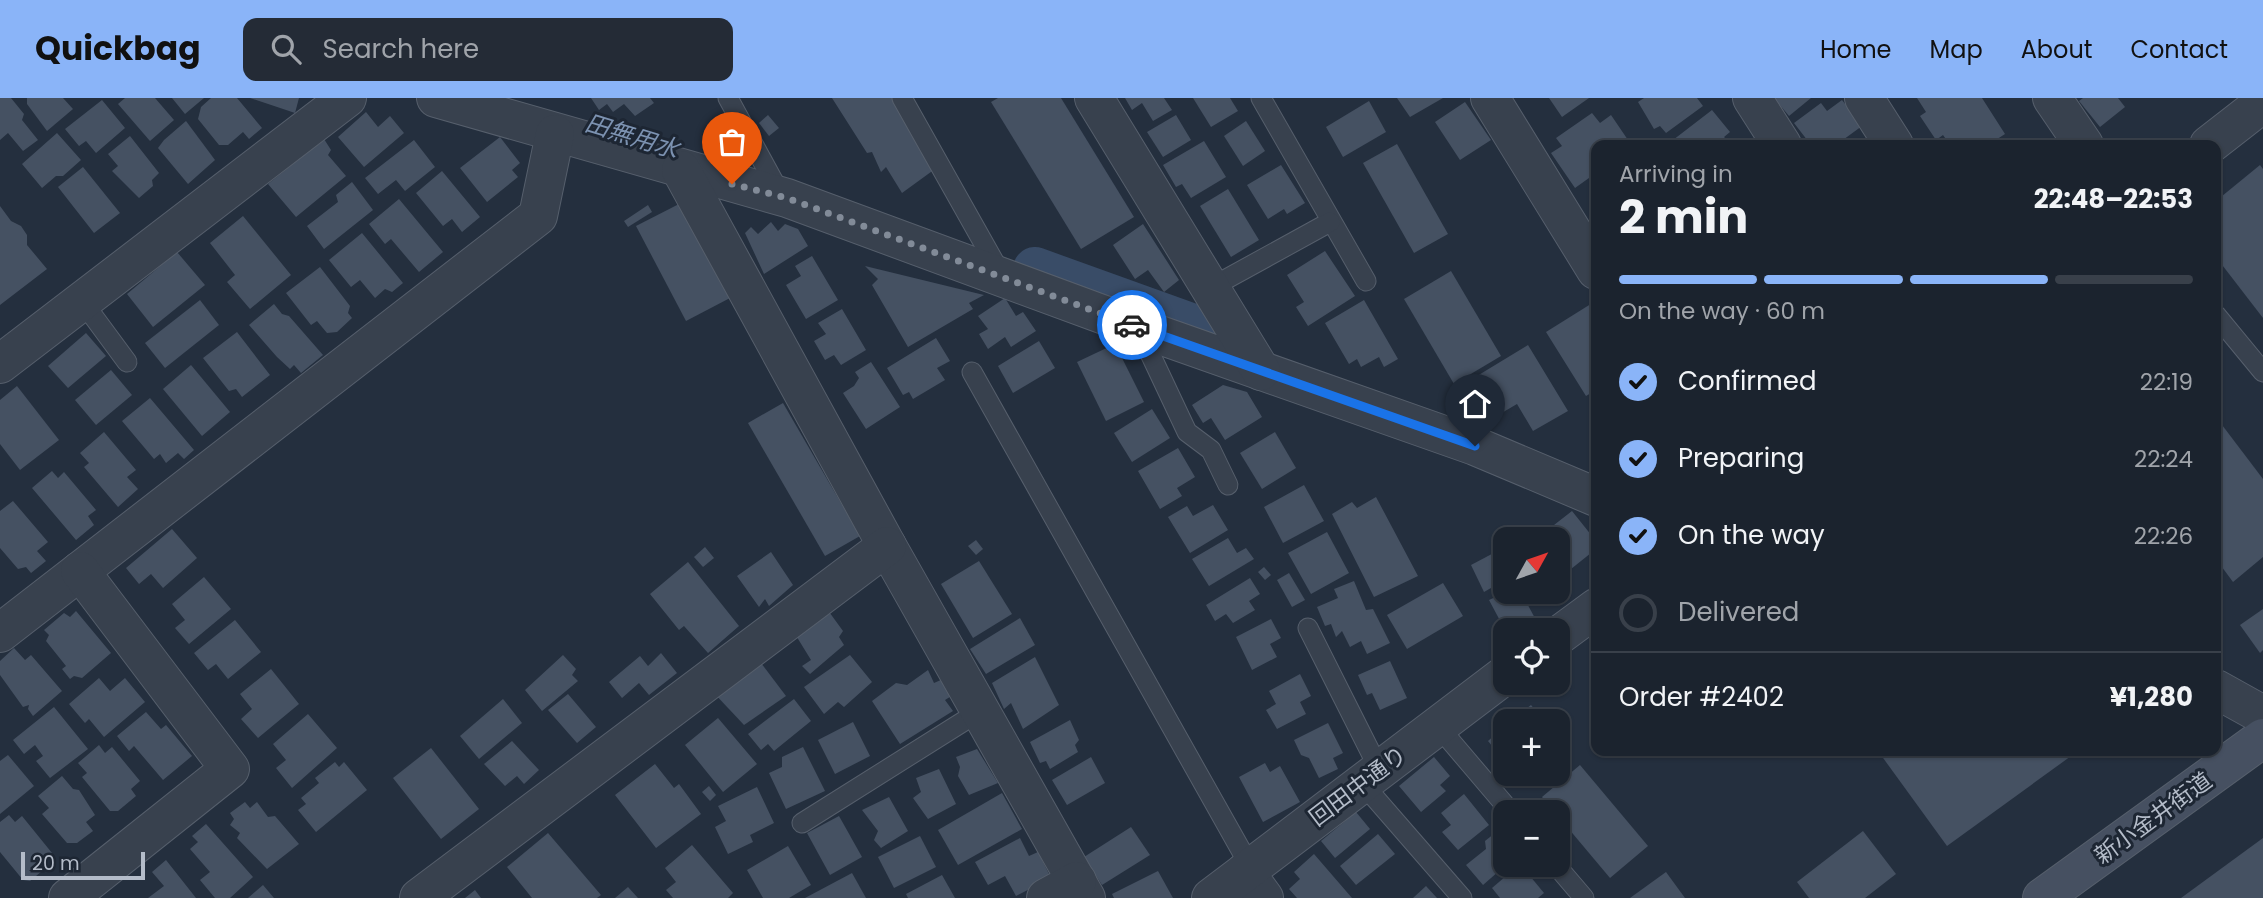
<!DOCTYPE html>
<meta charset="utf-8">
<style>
:root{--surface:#1b232e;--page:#242b36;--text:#f1f3f6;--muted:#a0a4aa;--line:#39404a;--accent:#8ab4f8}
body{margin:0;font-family:Poppins,"Noto Sans JP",sans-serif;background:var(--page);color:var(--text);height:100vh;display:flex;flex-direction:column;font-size:26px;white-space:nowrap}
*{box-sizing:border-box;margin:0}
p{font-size:23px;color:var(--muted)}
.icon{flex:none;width:38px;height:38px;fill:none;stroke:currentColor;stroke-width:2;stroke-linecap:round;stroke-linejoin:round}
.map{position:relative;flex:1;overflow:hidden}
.details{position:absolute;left:1591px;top:42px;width:630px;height:616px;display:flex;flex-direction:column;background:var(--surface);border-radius:14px;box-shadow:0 2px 5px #0004,0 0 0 2px var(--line)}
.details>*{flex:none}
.needle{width:46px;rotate:50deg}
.fabs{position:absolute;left:1493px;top:429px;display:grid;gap:14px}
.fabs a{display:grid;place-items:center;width:77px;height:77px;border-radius:14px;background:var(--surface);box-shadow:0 2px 5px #0004,0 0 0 2px var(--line);font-size:35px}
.scale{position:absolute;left:21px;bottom:18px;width:124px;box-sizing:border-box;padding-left:7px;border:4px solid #b4bcc9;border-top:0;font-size:19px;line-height:24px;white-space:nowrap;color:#b4bcc9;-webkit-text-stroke:5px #1d2633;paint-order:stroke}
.pin{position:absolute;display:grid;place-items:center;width:60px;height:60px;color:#fff;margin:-72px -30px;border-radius:50% 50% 50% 0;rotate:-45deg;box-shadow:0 0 7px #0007}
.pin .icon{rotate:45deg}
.courier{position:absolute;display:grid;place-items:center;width:70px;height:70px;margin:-35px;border:5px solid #1a73e8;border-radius:50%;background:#fff;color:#222;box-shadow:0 2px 9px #0007}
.summary em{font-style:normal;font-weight:700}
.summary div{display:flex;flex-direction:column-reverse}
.summary{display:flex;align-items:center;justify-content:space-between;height:119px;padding:0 28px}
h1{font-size:46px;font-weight:700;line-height:52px}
.bar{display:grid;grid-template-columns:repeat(4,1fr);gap:10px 7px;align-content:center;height:84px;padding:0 28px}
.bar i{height:9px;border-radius:5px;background:var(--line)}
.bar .current{background:var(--accent)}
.bar p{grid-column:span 4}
.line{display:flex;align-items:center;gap:18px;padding:0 28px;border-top:2px solid var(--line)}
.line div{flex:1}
ol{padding:0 28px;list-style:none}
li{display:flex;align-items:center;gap:21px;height:77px}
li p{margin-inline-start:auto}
li .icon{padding:7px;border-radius:50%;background:var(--accent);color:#111;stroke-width:4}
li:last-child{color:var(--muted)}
li i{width:38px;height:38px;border:4px solid var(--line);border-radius:50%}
header{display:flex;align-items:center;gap:42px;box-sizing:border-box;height:98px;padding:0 35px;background:var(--accent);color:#111}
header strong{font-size:33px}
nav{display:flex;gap:38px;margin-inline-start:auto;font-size:24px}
.search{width:490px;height:63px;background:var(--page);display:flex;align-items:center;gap:18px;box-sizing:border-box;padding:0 24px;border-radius:14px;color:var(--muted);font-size:26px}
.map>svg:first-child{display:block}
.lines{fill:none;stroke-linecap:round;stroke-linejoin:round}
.canal{stroke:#394c67;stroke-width:44}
.building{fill:#455162}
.service-casing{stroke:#565f6c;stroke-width:21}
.minor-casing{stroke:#565f6c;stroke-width:40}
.secondary-casing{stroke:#565f6c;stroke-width:40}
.service{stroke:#38414e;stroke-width:19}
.minor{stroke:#38414e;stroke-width:38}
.secondary{stroke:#465061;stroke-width:38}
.done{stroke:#828b98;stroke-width:7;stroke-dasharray:0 12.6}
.route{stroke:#1a73e8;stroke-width:9}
.labels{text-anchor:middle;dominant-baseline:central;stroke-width:6;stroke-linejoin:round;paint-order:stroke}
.street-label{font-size:23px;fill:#b4bcc9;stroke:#1d2633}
.water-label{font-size:24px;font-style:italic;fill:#7c92b1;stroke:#1d2633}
</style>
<header>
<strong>Quickbag</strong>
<div class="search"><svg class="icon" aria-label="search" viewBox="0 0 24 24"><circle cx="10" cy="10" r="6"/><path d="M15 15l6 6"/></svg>Search here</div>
<nav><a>Home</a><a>Map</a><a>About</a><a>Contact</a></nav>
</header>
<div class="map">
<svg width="2263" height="800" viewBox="0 0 2263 800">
<rect width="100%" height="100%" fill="#242f3e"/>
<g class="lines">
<!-- canal -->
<polyline class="canal" points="1035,171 1196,229"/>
</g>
<!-- building -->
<g class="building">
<polygon points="0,0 11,0 24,16 22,22 38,42 23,53 8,35 0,42"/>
<polygon points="27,0 63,0 73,11 47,33 27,6"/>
<polygon points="125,0 155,0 174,22 150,43 118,6"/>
<polygon points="172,0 204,0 185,16"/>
<polygon points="211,0 237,0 262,30 249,41 243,34 228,47 219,47 198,21 201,9"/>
<polygon points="250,0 299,0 295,15"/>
<polygon points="591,0 650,0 654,5 635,18 624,6 613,14 607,6 599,12"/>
<polygon points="832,0 892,0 935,71 902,95 886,69 881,74 872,54 867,55"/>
<polygon points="998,0 1061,0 1134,119 1081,151 991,4"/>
<polygon points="1125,0 1164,0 1172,12 1153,23 1142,5 1132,12"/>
<polygon points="1193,0 1230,0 1238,13 1211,29"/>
<polygon points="1397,0 1443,0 1410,19"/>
<polygon points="1549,0 1589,0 1562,19"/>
<polygon points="1644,0 1697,0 1703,8 1666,35 1660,28 1654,31 1638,4"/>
<polygon points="1774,0 1811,0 1789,18"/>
<polygon points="1917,0 1982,0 2005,36 1988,47 1950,47 1943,37 1936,42 1920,18 1926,14"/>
<polygon points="2083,0 2118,0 2125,9 2100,29 2079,3"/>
<polygon points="102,2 125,30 96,55 86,43 79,48 65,31"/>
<polygon points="1842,2 1862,28 1836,47 1811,47 1794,25 1821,5 1827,13"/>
<polygon points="1369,3 1386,34 1343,59 1326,29"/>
<polygon points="1465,4 1491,42 1460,62 1435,24"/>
<polygon points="1712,12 1730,34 1724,39 1732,47 1677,47 1673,42"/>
<polygon points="366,14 378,29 390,18 404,35 364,69 338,39"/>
<polygon points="1592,15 1600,25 1611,17 1628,42 1623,47 1596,47 1596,75 1575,90 1551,55 1562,48 1556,40"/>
<polygon points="768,17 779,30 769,38 759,25"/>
<polygon points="1176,17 1191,42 1163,59 1147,34"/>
<polygon points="186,23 215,62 188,86 158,50 164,42"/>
<polygon points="1246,23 1265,53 1243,68 1224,38"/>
<polygon points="57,35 81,62 63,78 56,78 42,90 22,66"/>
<polygon points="130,38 159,75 152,82 153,88 139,100 112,73 118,68 108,56"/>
<polygon points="500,39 520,65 512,72 518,79 487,104 460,70"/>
<polygon points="324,41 331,52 328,57 346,78 296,119 268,86"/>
<polygon points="1746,41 1751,47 1736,47"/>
<polygon points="414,42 435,69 405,93 396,82 378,96 365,80"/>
<polygon points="1204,43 1226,79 1191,100 1182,86 1176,89 1163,67"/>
<polygon points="1397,46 1448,136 1414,155 1363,65"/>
<polygon points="1281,67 1305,105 1287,116 1284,111 1268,121 1247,87"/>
<polygon points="2260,67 2263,71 2263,220 2216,159 2216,103"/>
<polygon points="83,69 120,115 94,135 58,89"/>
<polygon points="442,73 480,119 462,134 452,121 443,128 416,95"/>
<polygon points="352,84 373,112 324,151 307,128 338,104 336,97"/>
<polygon points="1228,91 1259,142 1231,159 1200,108"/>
<polygon points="399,101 443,154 419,174 391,141 385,146 369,126"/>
<polygon points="679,106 730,200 686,223 636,128"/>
<polygon points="648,107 652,114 628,129 624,123"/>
<polygon points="0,108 11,123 21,128 27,137 27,147 47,171 0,207"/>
<polygon points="243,118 291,177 250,211 227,184 235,177 210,145"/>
<polygon points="771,124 778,133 785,126 798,131 808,148 764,176 745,135 751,129 758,136"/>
<polygon points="1143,126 1179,182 1164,194 1148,172 1135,181 1113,147"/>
<polygon points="362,135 403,185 392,194 385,191 375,200 360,182 351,189 329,162"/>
<polygon points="1325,153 1355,198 1308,228 1296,209 1304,204 1287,177"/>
<polygon points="177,154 205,187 153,229 127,196"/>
<polygon points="812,158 838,202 806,221 786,187 801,178 795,168"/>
<polygon points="865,168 984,197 969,205 973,211 908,249 872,187 878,181"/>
<polygon points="320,169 350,208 348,215 352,220 337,234 327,235 317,223 311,227 286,195"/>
<polygon points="1451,173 1501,258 1454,286 1404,201"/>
<polygon points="1005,200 1016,218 1023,214 1036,233 1011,249 1005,239 988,251 979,236 988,231 978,218"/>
<polygon points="200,202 219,227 165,270 145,245"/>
<polygon points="1364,202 1398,261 1384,269 1379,259 1361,269 1357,261 1349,266 1325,225"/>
<polygon points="1594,204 1596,292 1586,298 1546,234"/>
<polygon points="274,206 282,216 289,218 323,257 301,275 294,267 290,271 277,259 249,227"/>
<polygon points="842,211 866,252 841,267 834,257 825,262 814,243 826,236 818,225"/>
<polygon points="237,234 270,277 242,299 236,291 229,293 203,260"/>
<polygon points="86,235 106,258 68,290 48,268"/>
<polygon points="936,240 950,263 937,270 945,282 913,301 909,294 903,297 887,270"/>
<polygon points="1039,243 1055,270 1013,295 998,268"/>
<polygon points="1115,246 1144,304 1106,323 1077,264"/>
<polygon points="1528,247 1568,313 1533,333 1517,306 1500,316 1477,278"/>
<polygon points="871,264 900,309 866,331 843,295 854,288 859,280 855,274"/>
<polygon points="191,267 230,314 202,338 163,291"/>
<polygon points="111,272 132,297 96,327 75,302"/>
<polygon points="1223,287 1247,294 1262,319 1225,342 1211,320 1203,325 1192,307"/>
<polygon points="17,288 59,342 20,372 0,346 0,302"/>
<polygon points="150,300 194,352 184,361 178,355 166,365 160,356 154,361 122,323"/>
<polygon points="783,305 860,438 825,458 748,325"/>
<polygon points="1152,311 1170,340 1132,364 1114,335"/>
<polygon points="2216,319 2263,381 2263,459 2233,484 2216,461"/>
<polygon points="104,334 136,372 127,379 138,391 118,409 84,369 89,365 80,355"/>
<polygon points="1275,334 1296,370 1262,391 1240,355"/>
<polygon points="1178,350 1195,379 1177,390 1182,398 1160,411 1138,373"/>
<polygon points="52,373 58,380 64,374 96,412 88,418 94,427 76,442 32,390"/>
<polygon points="1304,387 1324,423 1283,445 1264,409"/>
<polygon points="1376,399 1418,478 1374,499 1332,416 1352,404 1357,410"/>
<polygon points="13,403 48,444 37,453 46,463 31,475 26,469 18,471 0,450 0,413"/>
<polygon points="1213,407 1228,432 1190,455 1168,419 1187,408 1193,418"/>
<polygon points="1572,413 1596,443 1596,451 1561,479 1558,474 1558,441 1536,441"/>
<polygon points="172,431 197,460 163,490 151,476 139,486 126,470"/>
<polygon points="1327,434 1349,475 1311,496 1288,455"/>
<polygon points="1228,440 1237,455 1246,450 1254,461 1209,488 1192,461"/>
<polygon points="976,442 983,451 976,457 968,448"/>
<polygon points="705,449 714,460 703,469 694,459"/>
<polygon points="1505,449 1505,482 1484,494 1471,467"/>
<polygon points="771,454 793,487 769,508 765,501 759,509 737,478"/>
<polygon points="979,463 1012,516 973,540 941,486"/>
<polygon points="688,464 739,528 708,555 684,528 679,532 650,496"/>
<polygon points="1264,469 1271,477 1265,482 1258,474"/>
<polygon points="1289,475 1305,502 1292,509 1277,482"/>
<polygon points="204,479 231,511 189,546 175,530 185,522 172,506"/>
<polygon points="1250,480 1260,496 1249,503 1255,512 1233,525 1226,516 1215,523 1206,507"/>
<polygon points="1354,483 1366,512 1373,511 1390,545 1367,556 1361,543 1350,549 1342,533 1336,539 1331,526 1325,528 1317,509 1338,500 1334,491"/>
<polygon points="1443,485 1463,518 1407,551 1387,517"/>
<polygon points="1506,494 1521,494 1537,524 1520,532 1505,532 1489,502"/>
<polygon points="827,511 843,533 839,539 844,547 810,576 802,568 811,562 795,536"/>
<polygon points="2263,511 2263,552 2260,555 2240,527"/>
<polygon points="76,513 111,555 82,580 74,578 70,581 62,571 66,568 46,543 49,537 44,532 64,515 70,519"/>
<polygon points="1020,520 1035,547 986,576 970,551"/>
<polygon points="1271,521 1281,540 1270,546 1277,559 1252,572 1236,539"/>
<polygon points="235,522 261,554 228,581 216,566 208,572 194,555"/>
<polygon points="14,550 25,562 31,557 62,593 33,618 28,611 29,607 23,609 0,577 0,563"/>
<polygon points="661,555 677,575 649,597 639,585 622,600 609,584 640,558 648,568"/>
<polygon points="563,557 576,571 572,577 578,583 542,613 525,592"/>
<polygon points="850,557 872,584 844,609 838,604 824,616 804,589"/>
<polygon points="1035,559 1059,607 1023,631 1011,605 1004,611 992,585"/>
<polygon points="1390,563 1407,600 1380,612 1372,595 1367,597 1358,577"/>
<polygon points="761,565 786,598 744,627 713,594"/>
<polygon points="271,571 299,606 258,640 241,621 252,611 240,596"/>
<polygon points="928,572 934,585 943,581 953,597 945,602 953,613 900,646 872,603 896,585 907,587"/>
<polygon points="1300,576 1311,598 1300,604 1306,616 1277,631 1266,612 1276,606 1269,593"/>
<polygon points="99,580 110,593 125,580 145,604 104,639 89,621 85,625 69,606"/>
<polygon points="568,596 596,629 577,645 548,612"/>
<polygon points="503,601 522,625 479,661 460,638"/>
<polygon points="794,601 811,623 774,653 768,646 761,652 748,636"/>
<polygon points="1531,607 1544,623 1511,623"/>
<polygon points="54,609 88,651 50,680 36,663 43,658 35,647 24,656 13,642"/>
<polygon points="146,614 161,631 166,627 192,658 163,682 134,648 129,653 117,638"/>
<polygon points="308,616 337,650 292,690 276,670 286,662 273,646"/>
<polygon points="718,620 757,666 723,694 685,647"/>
<polygon points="1070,622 1079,642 1075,647 1078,654 1050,671 1046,663 1040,665 1030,644"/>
<polygon points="853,624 870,658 835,676 818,642"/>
<polygon points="1328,625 1343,655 1333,660 1338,671 1319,680 1309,660 1301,657 1294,642"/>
<polygon points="1505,628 1505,664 1488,643"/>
<polygon points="1558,639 1569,654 1558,663"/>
<polygon points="512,643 539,672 524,686 517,678 505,688 484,666"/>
<polygon points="99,647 105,655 112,649 140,683 131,691 136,698 118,713 110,713 82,679 87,675 78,665"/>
<polygon points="803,649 825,693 786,711 769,675 782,669 782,659"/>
<polygon points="431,650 479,711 441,741 393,680"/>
<polygon points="977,651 998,685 969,697 958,678 960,669 956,659"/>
<polygon points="1878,653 2078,653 1947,748"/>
<polygon points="8,657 34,688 0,716 0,663"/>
<polygon points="1091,659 1105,685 1067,707 1052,682"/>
<polygon points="1434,659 1450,678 1440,687 1446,693 1421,714 1399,688"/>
<polygon points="335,664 339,669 344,664 367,692 316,734 298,712 306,706 301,700 319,685 315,680"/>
<polygon points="1265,665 1270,674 1280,668 1300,704 1263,724 1239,679"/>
<polygon points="655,666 674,690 679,686 701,716 656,750 615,697"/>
<polygon points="1580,667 1648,748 1610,780 1542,699"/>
<polygon points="939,671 956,706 928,721 913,700 921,694 916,680"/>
<polygon points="1515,676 1543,676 1526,689"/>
<polygon points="62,678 73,691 79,692 95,717 86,724 93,733 77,745 67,745 42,716 49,710 38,698"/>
<polygon points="709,688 716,697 710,703 702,694"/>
<polygon points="757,689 774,725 750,737 753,744 728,756 715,729 726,723 718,708"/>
<polygon points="1002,695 1022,731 958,767 938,732"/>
<polygon points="1464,696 1489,727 1458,752 1442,734 1451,727 1441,715"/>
<polygon points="889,699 908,733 881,750 874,742 878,733 862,712"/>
<polygon points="245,704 250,710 257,704 268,719 275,718 299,746 267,771 237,740 240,735 230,727 234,721 230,715"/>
<polygon points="1356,714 1370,731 1335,760 1321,743"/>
<polygon points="9,717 15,724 22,718 52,755 43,763 48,768 30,783 23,782 0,754 0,724"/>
<polygon points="839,718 862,759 830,777 807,735"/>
<polygon points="206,726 253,779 230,800 215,800 200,782 210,774 190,751 198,744 192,738"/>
<polygon points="1131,729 1150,757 1102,787 1084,759"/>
<polygon points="1863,733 1896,776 1865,800 1809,800 1797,784"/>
<polygon points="548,735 601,797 597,800 532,800 507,769"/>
<polygon points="1495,735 1505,743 1507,766 1483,787 1466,767 1486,751 1485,743"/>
<polygon points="1378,736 1395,756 1356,787 1340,768"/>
<polygon points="920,738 936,769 894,790 878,759"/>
<polygon points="1020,740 1029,758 1038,754 1051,780 1016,798 1005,778 988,787 975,764"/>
<polygon points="2263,740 2263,800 2181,800"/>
<polygon points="692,747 733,795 728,800 673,800 666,792 676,784 665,770"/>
<polygon points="788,748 811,787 789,800 763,800 747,772"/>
<polygon points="1314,756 1352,800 1297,800 1289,791 1300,781 1294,774"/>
<polygon points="166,762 196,800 148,800 164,788 152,774"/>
<polygon points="1520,766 1544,795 1538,800 1500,800 1492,790"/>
<polygon points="1158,773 1173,800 1114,800 1112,796"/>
<polygon points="1666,774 1685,800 1630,800"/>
<polygon points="852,775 866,800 805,800"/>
<polygon points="942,777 955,800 908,800 906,796"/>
<polygon points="263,787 274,800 248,800"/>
<polygon points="1426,788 1437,800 1413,800"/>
<polygon points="628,789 638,800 615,800"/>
<polygon points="475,792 481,800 465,800"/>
</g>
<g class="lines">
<!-- service casing -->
<g class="service-casing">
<g id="service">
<polyline points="728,0 781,97"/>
<polyline points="902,0 1001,176"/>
<polyline points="1261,0 1366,183"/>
<polyline points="1210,190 1330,124"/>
<polyline points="82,203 127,264"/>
<polyline points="2216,217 2263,274"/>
<polyline points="1138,230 1187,334 1211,352 1228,387"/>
<polyline points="972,274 1251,770"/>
<polyline points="1308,530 1379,671"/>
<polyline points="1437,627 1511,714"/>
<polyline points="1362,685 1462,800"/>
<polyline points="802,725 980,613"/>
<polyline points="1555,766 1584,800"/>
</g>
</g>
<!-- minor casing -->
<g class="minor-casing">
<g id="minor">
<polyline points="436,0 787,100 1137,229 1475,348 1596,399"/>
<polyline points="1094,0 1261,273"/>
<polyline points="1490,0 1596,172"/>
<polyline points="1752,0 1782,47"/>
<polyline points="1864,0 1894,47"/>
<polyline points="2052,0 2084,47"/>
<polyline points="2209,47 2263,5"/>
<polyline points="681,72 887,448 1086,800"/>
<polyline points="0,266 347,0"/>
<polyline points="0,535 538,118 555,36"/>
<polyline points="1558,538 1596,510"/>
<polyline points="2216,591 2263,617"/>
<polyline points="1245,774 1264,800"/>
<polyline points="68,800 230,671 80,473"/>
<polyline points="419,800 887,448"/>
<polyline points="1046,800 1077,783"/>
<polyline points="1211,800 1505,577"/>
</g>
</g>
<!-- secondary casing -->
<g class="secondary-casing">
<polyline id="secondary" points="2042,800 2263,640"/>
</g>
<!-- service -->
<use href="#service" class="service"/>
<!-- minor -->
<use href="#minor" class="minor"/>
<!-- secondary -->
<use href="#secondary" class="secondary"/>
</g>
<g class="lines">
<!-- done -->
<polyline class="done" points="732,86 787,100 1132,227"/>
<!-- route -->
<polyline class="route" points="1132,227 1475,348"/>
</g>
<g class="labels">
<!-- street labels -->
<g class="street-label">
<text transform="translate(1358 688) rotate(-37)">回田中通り</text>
<text transform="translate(2153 720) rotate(-36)">新小金井街道</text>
</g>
<!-- water labels -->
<g class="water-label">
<text transform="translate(632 38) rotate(17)">田無用水</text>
</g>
</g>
</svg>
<div class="fabs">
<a><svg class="needle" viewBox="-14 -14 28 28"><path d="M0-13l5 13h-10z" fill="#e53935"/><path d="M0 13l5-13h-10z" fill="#a0a4aa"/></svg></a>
<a><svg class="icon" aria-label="locate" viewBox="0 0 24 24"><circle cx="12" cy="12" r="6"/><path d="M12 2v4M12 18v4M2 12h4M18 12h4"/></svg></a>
<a>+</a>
<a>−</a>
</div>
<div class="scale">20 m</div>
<div class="pin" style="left:732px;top:86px;background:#ea580c"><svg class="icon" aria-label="bag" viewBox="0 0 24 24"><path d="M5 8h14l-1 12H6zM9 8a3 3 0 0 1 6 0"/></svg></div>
<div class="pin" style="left:1475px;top:348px;background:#1f2937"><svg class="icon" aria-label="home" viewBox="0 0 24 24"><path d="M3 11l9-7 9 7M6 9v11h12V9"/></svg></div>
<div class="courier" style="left:1132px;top:227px"><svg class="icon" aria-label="car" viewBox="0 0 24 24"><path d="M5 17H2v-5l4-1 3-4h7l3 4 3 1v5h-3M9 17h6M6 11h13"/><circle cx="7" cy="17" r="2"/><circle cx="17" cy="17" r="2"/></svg></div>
<section class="details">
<div class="summary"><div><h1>2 min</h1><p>Arriving in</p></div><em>22:48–22:53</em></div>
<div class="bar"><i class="current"></i><i class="current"></i><i class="current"></i><i></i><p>On the way · 60 m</p></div>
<ol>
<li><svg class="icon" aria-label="check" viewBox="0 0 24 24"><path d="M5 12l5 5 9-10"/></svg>Confirmed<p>22:19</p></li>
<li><svg class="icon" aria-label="check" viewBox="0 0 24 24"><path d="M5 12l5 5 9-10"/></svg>Preparing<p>22:24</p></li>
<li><svg class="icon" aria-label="check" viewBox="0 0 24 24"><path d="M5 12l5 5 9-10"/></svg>On the way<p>22:26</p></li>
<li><i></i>Delivered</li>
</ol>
<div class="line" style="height:91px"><div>Order #2402</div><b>¥1,280</b></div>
</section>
</div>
